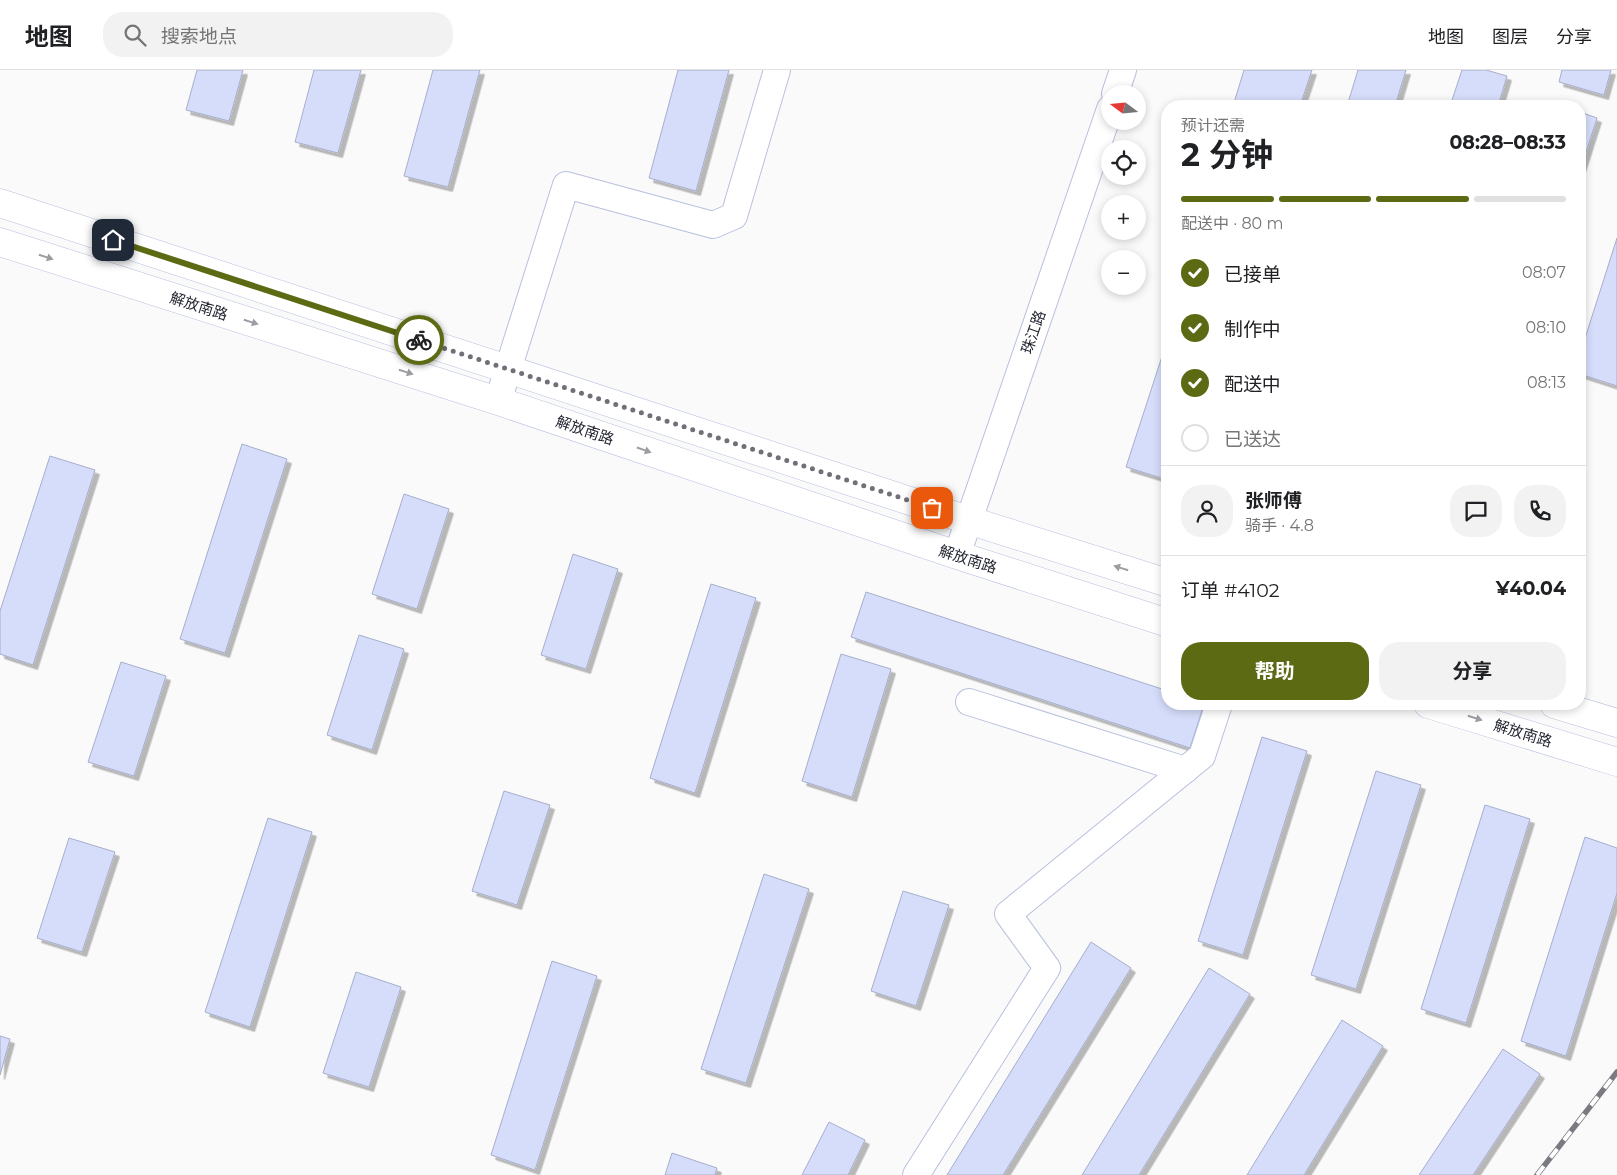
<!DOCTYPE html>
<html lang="zh">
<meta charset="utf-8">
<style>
:root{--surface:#fff;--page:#f2f2f2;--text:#202124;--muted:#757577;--line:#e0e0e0;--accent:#5b6a13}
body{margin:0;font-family:Montserrat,"Noto Sans SC",sans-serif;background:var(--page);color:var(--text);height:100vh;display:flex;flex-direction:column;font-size:19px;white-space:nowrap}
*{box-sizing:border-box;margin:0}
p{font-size:16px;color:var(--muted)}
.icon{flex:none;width:28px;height:28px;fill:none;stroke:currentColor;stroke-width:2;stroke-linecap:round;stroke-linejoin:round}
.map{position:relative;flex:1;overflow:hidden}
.sheet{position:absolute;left:1161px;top:30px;width:425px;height:610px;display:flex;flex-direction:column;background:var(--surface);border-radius:20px;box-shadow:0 2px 8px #0003}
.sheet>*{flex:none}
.needle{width:32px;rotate:286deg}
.fabs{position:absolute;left:1101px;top:15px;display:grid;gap:10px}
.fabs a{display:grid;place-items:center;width:45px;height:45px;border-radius:50%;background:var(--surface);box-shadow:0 2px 8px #0003;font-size:25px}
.pin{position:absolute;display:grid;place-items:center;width:42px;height:42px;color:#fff;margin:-21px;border-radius:10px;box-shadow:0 2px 8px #0006}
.courier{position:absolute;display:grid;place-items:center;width:50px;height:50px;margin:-25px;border:4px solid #5b6a13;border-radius:50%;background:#fff;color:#222;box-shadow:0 1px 6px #0007}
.overview em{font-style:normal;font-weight:700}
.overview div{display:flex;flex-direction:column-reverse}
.overview{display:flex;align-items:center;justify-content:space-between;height:85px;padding:0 20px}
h1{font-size:32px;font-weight:700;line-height:38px}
.bar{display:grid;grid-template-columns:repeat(4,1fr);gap:8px 5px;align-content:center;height:60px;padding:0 20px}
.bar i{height:6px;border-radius:4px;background:var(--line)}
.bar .current{background:var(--accent)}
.bar p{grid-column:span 4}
.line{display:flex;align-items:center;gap:12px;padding:0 20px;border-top:1px solid var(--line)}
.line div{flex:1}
.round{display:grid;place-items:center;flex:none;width:52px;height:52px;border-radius:20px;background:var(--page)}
ol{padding:0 20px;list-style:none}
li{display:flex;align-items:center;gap:15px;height:55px}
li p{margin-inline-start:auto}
li .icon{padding:5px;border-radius:50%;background:var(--accent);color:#fff;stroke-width:4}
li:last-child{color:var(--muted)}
li i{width:28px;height:28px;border:2px solid var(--line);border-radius:50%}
.cta{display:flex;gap:10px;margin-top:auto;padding:10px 20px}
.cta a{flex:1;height:58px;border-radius:20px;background:var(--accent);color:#fff;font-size:20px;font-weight:700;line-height:58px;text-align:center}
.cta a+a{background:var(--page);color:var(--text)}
header{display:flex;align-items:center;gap:30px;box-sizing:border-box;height:70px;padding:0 25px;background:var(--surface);border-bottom:1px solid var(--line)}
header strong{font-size:24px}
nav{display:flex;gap:28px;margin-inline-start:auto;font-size:18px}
.search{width:350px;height:45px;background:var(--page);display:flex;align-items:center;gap:12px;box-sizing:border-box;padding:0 18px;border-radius:20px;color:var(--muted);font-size:19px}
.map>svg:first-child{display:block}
.building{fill:#d5ddfa;stroke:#a6aecc;filter:url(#shadow)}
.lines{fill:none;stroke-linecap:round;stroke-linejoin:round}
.minor-casing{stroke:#b8c0df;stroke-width:28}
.major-casing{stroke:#b8c0df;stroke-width:29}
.minor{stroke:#fff;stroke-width:26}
.major{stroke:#fff;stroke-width:28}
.rail-casing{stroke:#7a7b82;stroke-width:5.5}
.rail{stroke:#fff;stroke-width:4;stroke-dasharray:11;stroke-linecap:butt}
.oneway{fill:#9c9da3}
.done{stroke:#6f7078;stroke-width:5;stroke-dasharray:0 9}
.route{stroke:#5b6a13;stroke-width:6}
.labels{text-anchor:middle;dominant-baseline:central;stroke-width:4.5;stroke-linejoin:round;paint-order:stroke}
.street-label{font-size:15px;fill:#242632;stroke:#fff}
</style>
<header>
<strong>地图</strong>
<div class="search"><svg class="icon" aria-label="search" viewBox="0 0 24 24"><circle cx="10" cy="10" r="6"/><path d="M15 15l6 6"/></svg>搜索地点</div>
<nav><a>地图</a><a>图层</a><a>分享</a></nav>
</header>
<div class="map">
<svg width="1617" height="1105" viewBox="0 0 1617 1105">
<defs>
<filter id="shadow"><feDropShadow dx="4.5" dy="4.5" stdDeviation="0" flood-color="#0004"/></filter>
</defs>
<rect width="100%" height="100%" fill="#fafafa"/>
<!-- building -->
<g class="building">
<polygon points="197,0 243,0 229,51 186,40"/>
<polygon points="314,0 361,0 338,83 295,72"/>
<polygon points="433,0 480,0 448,117 404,106"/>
<polygon points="678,0 729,0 696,121 649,108"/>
<polygon points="1244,0 1312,0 1300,36 1233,36"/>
<polygon points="1358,0 1406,0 1395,36 1347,36"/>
<polygon points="1462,0 1486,0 1507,6 1498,36 1450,36"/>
<polygon points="1562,0 1611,0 1604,25 1559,12"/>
<polygon points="1580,42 1597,48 1580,101"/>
<polygon points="1617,168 1617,316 1580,304 1580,284"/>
<polygon points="1168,268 1168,410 1126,397"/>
<polygon points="242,374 287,389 225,583 180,569"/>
<polygon points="50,386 95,400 33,595 0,584 0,541"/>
<polygon points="404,424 449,439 417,539 372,524"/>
<polygon points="573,484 618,499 586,599 541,585"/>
<polygon points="711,514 756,528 695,723 650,708"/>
<polygon points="866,522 1168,621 1168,634 1204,634 1190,678 851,567"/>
<polygon points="359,565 404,579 372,680 327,665"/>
<polygon points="841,584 891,599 852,727 802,711"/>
<polygon points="121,592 166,606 134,706 88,692"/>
<polygon points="1262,667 1307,681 1243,885 1198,871"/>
<polygon points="1376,701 1421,715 1356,919 1311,905"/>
<polygon points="504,721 550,735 517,835 472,821"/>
<polygon points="1485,735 1530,749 1466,953 1421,939"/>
<polygon points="268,748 312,762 250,957 205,942"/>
<polygon points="1585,767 1617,778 1617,823 1566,986 1521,971"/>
<polygon points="69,768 115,782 82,882 37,868"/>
<polygon points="764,804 809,819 746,1013 701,999"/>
<polygon points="903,821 949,835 916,936 871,921"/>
<polygon points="1091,872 1131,898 1003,1105 947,1105"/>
<polygon points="552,891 597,906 535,1100 491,1085"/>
<polygon points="1209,898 1250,924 1139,1105 1082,1105"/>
<polygon points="356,902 401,917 369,1017 323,1003"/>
<polygon points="1342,950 1383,976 1304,1105 1247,1105"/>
<polygon points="0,966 10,969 0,1005"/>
<polygon points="1503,979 1540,1004 1473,1105 1419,1105"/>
<polygon points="829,1052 865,1070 848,1105 802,1105"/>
<polygon points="672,1083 717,1098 715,1105 665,1105"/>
</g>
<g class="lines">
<!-- minor casing -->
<g class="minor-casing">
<g id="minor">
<polyline points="1115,24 1123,0"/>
<polyline points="498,331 566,115 713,155 734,146 777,0"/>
<polyline points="957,485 1110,39"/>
<polyline points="969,632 1185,700"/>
<polyline points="916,1105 1047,898 1008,844 1202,686 1219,634"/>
</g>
</g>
<!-- major casing -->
<g class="major-casing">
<g id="major">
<polyline points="0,133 968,450 1168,513"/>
<polyline points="0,172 498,331 957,485 1168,553"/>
<polyline points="1428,634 1617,692"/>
<polyline points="1554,634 1617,653"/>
</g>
</g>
<!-- minor -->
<use href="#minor" class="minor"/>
<!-- major -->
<use href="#major" class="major"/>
<!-- rail casing -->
<g class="rail-casing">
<polyline id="rail" points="1537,1105 1617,1002"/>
</g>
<!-- rail -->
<use href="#rail" class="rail"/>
</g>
<!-- one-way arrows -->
<defs><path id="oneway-solid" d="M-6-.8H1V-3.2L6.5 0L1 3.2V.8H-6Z" transform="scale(1.25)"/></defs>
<g class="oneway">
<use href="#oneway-solid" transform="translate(46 187) rotate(18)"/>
<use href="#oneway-solid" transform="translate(251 252) rotate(18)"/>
<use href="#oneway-solid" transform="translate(406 302) rotate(18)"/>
<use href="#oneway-solid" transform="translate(644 380) rotate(19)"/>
<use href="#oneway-solid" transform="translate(1121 498) rotate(-163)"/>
<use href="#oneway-solid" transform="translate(1475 648) rotate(17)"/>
</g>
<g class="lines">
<!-- done -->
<polyline class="done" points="419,270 932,438"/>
<!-- route -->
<polyline class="route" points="113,170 419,270"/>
</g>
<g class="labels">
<!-- street labels -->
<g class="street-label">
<text transform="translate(199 236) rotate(18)">解放南路</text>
<text transform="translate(1033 262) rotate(-71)">珠江路</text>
<text transform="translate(585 360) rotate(19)">解放南路</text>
<text transform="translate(968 489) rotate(18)">解放南路</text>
<text transform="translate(1523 663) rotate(17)">解放南路</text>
</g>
</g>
</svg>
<div class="fabs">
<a><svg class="needle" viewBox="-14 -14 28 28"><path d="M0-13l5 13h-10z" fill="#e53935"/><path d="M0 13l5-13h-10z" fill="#757577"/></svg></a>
<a><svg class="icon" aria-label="locate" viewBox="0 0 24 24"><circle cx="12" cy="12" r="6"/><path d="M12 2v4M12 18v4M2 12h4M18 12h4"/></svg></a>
<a>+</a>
<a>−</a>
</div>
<div class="pin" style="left:932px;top:438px;background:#ea580c"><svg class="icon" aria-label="bag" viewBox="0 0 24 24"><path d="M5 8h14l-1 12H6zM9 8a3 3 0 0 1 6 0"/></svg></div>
<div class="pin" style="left:113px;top:170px;background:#1f2937"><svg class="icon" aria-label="home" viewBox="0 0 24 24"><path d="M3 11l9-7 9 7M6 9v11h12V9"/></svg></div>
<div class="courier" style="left:419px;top:270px"><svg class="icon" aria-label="bike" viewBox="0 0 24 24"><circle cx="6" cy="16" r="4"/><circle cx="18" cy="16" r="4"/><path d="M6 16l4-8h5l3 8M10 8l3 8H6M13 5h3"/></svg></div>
<section class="sheet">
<div class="overview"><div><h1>2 分钟</h1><p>预计还需</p></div><em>08:28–08:33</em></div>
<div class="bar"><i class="current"></i><i class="current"></i><i class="current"></i><i></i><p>配送中 · 80 m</p></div>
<ol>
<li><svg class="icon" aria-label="check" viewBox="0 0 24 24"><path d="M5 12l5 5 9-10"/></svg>已接单<p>08:07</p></li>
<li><svg class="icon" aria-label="check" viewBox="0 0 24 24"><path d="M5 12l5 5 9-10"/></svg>制作中<p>08:10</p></li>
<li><svg class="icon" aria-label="check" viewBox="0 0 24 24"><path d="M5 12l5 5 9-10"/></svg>配送中<p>08:13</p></li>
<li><i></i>已送达</li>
</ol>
<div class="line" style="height:90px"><a class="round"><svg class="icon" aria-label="person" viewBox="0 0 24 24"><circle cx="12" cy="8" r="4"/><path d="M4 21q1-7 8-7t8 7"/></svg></a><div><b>张师傅</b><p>骑手 · 4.8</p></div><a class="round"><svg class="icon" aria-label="chat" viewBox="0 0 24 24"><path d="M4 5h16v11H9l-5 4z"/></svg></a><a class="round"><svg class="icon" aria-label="phone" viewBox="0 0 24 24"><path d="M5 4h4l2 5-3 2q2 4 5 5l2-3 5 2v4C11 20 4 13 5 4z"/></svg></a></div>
<div class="line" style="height:65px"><div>订单 #4102</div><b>¥40.04</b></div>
<div class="cta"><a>帮助</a><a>分享</a></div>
</section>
</div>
